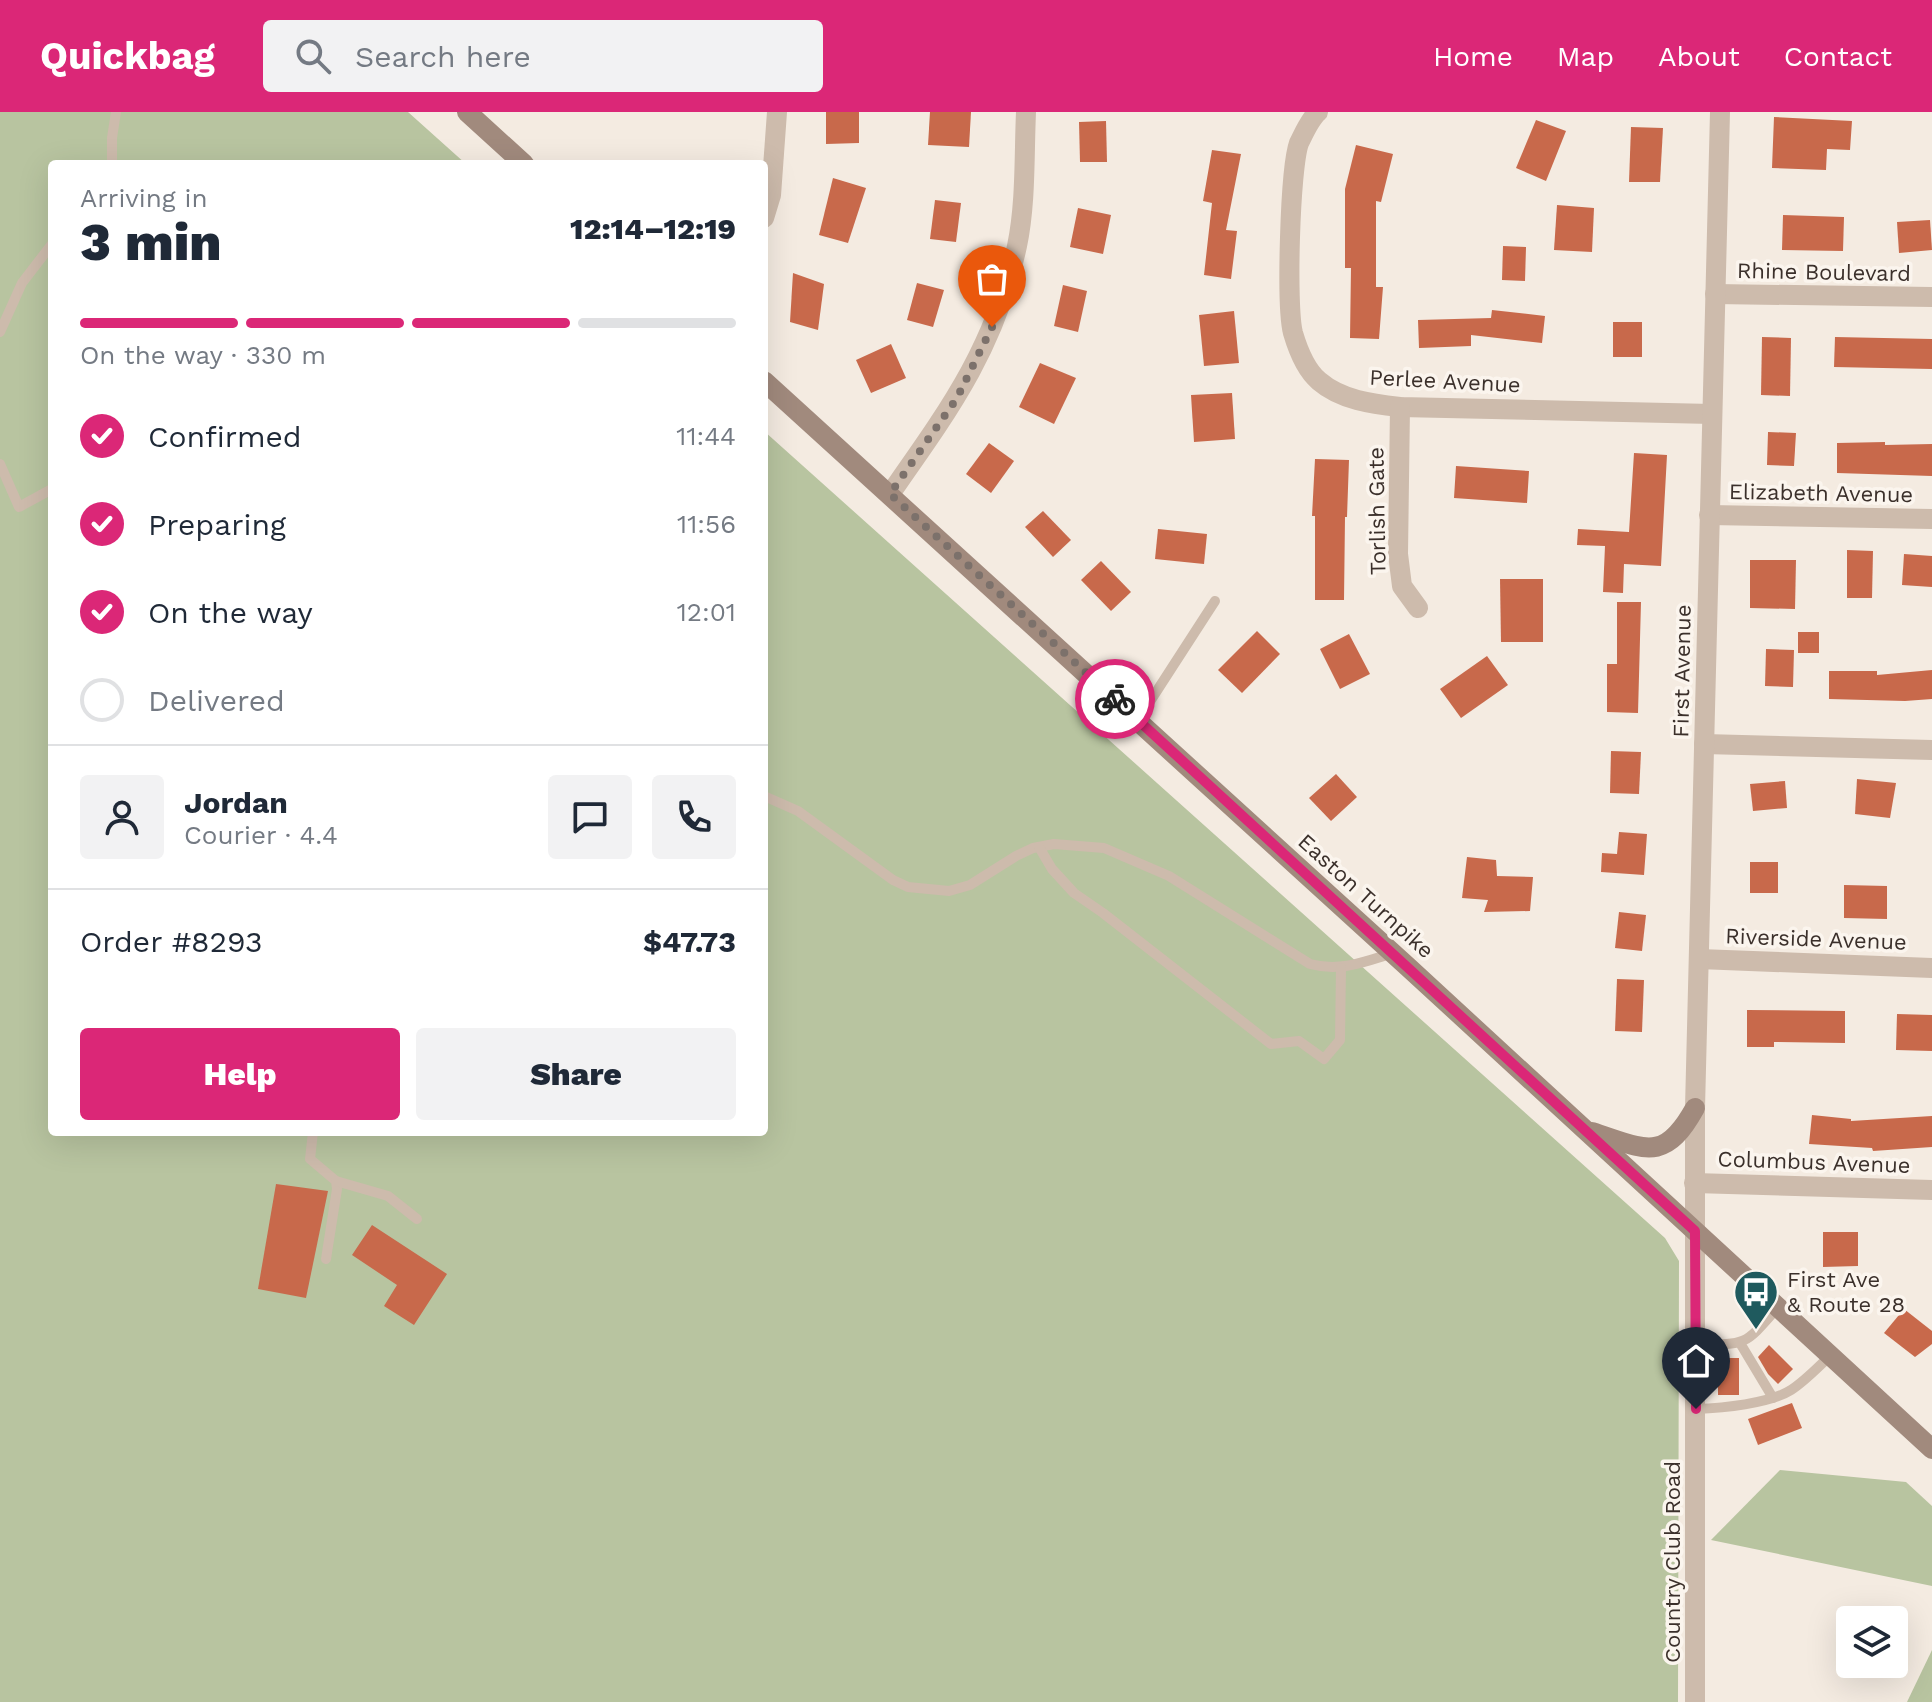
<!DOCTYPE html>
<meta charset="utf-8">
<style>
:root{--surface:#fff;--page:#f2f2f3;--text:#1f2937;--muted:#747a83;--line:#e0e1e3;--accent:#db2777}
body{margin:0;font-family:"Work Sans",sans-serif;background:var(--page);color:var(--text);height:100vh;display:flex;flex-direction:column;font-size:30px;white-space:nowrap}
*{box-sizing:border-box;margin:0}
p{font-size:26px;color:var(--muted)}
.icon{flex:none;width:44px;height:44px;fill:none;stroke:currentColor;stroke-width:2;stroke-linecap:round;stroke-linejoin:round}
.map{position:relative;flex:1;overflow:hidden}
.drawer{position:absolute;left:48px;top:48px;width:720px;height:976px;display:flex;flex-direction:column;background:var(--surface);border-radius:8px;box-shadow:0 8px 32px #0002}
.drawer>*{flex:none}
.fabs{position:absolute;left:1836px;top:1494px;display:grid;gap:16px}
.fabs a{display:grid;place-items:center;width:72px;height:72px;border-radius:8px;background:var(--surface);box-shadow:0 8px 32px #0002;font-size:40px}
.pin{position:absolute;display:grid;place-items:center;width:68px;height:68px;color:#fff;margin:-82px -34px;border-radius:50% 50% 50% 0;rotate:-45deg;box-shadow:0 0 8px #0007}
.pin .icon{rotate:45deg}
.courier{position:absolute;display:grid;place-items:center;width:80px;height:80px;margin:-40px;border:6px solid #db2777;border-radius:50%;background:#fff;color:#222;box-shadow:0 2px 10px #0007}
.overview em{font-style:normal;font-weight:800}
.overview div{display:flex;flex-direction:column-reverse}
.overview{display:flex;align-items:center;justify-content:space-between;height:136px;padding:0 32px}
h1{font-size:52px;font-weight:800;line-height:60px}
.bar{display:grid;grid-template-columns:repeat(4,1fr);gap:12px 8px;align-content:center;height:96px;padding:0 32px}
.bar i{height:10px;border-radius:6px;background:var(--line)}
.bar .active{background:var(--accent)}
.bar p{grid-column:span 4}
.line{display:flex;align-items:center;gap:20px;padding:0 32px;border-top:2px solid var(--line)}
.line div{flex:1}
.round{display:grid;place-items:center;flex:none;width:84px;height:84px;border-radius:8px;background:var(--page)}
ol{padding:0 32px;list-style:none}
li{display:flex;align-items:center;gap:24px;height:88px}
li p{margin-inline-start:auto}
li .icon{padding:8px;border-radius:50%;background:var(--accent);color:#fff;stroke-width:4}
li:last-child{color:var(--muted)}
li i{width:44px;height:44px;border:4px solid var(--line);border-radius:50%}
.primary-button{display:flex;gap:16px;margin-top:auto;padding:16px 32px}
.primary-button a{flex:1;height:92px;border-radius:8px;background:var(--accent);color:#fff;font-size:32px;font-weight:800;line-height:92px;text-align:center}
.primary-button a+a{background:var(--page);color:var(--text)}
header{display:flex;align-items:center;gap:48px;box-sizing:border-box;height:112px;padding:0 40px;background:var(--accent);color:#fff}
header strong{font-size:38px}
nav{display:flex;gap:44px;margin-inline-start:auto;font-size:28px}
.search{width:560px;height:72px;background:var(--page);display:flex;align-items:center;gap:20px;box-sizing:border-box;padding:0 28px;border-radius:8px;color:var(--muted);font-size:30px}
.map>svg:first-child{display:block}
.green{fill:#b8c4a0}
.building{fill:#c8694b}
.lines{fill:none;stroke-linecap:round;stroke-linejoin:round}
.service{stroke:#cdbbac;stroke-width:10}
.minor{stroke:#cdbbac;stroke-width:20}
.tertiary{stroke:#cdbbac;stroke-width:20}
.secondary{stroke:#a18a7d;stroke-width:20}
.done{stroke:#7c716b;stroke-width:8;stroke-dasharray:0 14.4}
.route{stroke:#db2777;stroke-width:10}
.labels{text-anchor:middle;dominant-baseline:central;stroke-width:7;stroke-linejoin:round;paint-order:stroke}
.street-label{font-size:22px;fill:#3b302b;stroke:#fbf5ee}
.poi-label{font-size:22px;fill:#3b302b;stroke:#fbf5ee;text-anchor:start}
</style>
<header>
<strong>Quickbag</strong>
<div class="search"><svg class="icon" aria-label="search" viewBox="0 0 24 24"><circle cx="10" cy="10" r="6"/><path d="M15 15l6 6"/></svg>Search here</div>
<nav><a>Home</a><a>Map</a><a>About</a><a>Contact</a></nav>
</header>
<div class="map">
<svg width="1932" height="1590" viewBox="0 0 1932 1590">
<rect width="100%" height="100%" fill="#f4ebe1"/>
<!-- green -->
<g class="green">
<polygon points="0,0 408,0 466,52 52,52 52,1020 764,1020 764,319 1665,1126 1679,1149 1678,1590 0,1590"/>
<polygon points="1780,1358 1906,1370 1932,1394 1932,1474 1711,1428"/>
<polygon points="1932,1538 1932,1590 1907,1590"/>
</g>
<!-- building -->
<g class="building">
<polygon points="826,0 859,0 859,31 826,32"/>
<polygon points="930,0 971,0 969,35 928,33"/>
<polygon points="1774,5 1852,9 1850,38 1827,37 1826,58 1772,56"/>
<polygon points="1536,8 1566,19 1546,69 1516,56"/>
<polygon points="1106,9 1107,50 1080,50 1079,10"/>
<polygon points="1631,15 1663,16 1660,70 1629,70"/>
<polygon points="1356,33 1393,42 1381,90 1376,89 1376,175 1383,175 1379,227 1350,226 1351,156 1345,156 1345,77"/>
<polygon points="1212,38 1241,42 1226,118 1237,119 1231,167 1204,163 1212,91 1203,89"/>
<polygon points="833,66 866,76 848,131 819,123"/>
<polygon points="935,88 961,91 956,130 930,127"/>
<polygon points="1557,93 1594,96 1592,140 1554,138"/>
<polygon points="1078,96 1111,103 1103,142 1070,135"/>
<polygon points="1783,103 1844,105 1843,139 1782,138"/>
<polygon points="1930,108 1932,138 1899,141 1897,110"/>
<polygon points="1503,134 1526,135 1525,169 1502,168"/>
<polygon points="793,161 824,172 818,218 790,210"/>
<polygon points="917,171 944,178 933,215 907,208"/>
<polygon points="1063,173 1087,179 1078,220 1054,214"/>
<polygon points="1492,198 1545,204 1542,231 1471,223 1471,234 1419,236 1418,208 1491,206"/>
<polygon points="1234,199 1239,251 1204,254 1199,203"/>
<rect x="1613" y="210" width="29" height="35"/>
<polygon points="1762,225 1791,226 1790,284 1761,283"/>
<polygon points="1835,225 1932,227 1932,257 1834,255"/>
<polygon points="891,232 906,266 871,281 856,248"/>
<polygon points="1040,251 1076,266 1054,312 1019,295"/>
<polygon points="1232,281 1235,327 1194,330 1191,283"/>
<polygon points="1768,320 1796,321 1794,354 1767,353"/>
<polygon points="1885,330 1885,333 1932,332 1932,364 1837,361 1837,331"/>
<polygon points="989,331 1014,349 991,381 966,362"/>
<polygon points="1634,341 1667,343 1661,454 1624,452 1623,481 1603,480 1605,434 1577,433 1578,417 1629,420"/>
<polygon points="1315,347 1349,348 1347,405 1345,405 1344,488 1315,488 1315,404 1312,404"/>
<polygon points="1456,354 1529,359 1527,391 1454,386"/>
<polygon points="1043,399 1071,428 1053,445 1025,415"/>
<polygon points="1158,417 1207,422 1204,452 1155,447"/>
<polygon points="1847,438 1873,439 1872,486 1847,486"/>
<polygon points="1904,442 1932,444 1932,475 1902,473"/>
<polygon points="1750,448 1796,448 1795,497 1750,496"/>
<polygon points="1101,449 1131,480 1111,499 1081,468"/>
<polygon points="1500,467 1543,467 1543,530 1501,530"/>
<polygon points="1617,490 1641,490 1638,601 1607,600 1607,552 1617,552"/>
<polygon points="1257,519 1280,542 1242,581 1218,558"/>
<rect x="1798" y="520" width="21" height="21"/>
<polygon points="1349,522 1370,562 1340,577 1320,537"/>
<polygon points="1766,537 1794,538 1793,575 1765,574"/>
<polygon points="1487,544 1508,573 1461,606 1440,577"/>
<polygon points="1932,558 1932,587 1905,589 1829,587 1829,559 1877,559 1877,563"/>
<polygon points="1611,639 1641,640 1639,682 1610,681"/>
<polygon points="1336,662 1357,685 1331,709 1309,686"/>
<polygon points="1857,667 1896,671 1890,706 1855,702"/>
<polygon points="1785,669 1787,696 1753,699 1750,672"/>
<polygon points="1619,720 1647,722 1644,763 1601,760 1602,741 1617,742"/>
<polygon points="1467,745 1496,748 1497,764 1533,765 1530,799 1484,800 1488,788 1462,786"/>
<rect x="1750" y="750" width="28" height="31"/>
<polygon points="1844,773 1887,774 1887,807 1844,806"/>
<polygon points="1619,800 1646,803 1642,839 1615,836"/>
<polygon points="1617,867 1644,868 1642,920 1615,919"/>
<polygon points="1747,898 1845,899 1845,931 1774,930 1774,935 1747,935"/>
<polygon points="1897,902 1932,903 1932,939 1896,938"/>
<polygon points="1812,1003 1851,1007 1851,1009 1932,1004 1932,1035 1873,1039 1872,1036 1809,1032"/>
<polygon points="276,1072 328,1079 306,1186 258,1177"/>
<polygon points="372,1113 447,1162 414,1213 384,1194 397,1173 352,1143"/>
<polygon points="1823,1120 1858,1120 1858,1154 1823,1155"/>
<polygon points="1904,1197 1932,1219 1932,1232 1915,1245 1884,1221"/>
<polygon points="1769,1233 1793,1257 1778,1272 1768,1262 1758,1245"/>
<rect x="1718" y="1246" width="21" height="37"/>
<polygon points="1792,1291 1802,1316 1758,1333 1748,1307"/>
</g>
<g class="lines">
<!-- service -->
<g class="service">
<polyline points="112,52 112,26 116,0"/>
<polyline points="0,220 22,171 52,132"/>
<polyline points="0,352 19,395 52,377"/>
<polyline points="1138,608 1215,489"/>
<path d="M764,684l34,15 95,69 15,7 41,4 21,-6 46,-29 17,-8 21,-4 50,4 65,28 141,88c30,8 54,-2 83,-11"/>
<polyline points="1039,735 1052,757 1074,781 1103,801 1271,932 1299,929 1324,947 1340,928 1341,856"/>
<polyline points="313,1020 310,1047 336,1069 337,1077 326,1147"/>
<polyline points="336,1069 388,1084 417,1107"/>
<polyline points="1740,1231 1773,1286"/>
<path d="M1696,1232c51,1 48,2 82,-37"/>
<path d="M1696,1297c26,-1 73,-5 95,-19 14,-9 27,-23 39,-34"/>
</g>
<!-- minor -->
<g class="minor">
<path d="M1318,0c-8,7 -14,21 -19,31 -9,25 -13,163 -6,190 5,17 13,37 26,48 22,19 53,23 81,26l312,7"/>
<polyline points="764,106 771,83 777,0"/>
<polyline points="1715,182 1932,185"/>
<polyline points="1400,295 1398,442 1402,474 1418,496"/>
<path d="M890,382c59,-84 105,-146 127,-248 9,-43 7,-90 9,-134"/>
<polyline points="1709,403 1932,407"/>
<polyline points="1704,632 1932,638"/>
<polyline points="1699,847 1932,856"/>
<polyline points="1694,1071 1932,1078"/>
</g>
<!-- tertiary -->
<polyline class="tertiary" points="1695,1590 1695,996 1720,0"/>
<!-- secondary -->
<g class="secondary">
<polyline points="467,0 524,52"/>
<polyline points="764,269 1408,855 1932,1337"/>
<path d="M1592,1020c53,17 72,32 103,-24"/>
</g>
</g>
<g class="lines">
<!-- done -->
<polyline class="done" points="992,215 957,286 890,382 1115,587"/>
<!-- route -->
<polyline class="route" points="1115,587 1695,1119 1696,1297"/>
</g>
<!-- icons -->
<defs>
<g id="bus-pin" transform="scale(2.3)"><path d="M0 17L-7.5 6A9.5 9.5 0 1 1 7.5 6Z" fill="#1f5a5e" stroke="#fbf5ee"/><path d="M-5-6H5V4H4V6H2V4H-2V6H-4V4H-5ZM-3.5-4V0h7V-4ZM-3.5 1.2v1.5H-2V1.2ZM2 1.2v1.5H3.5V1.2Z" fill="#fff"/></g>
</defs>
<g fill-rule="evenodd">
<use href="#bus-pin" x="1756" y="1180"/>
</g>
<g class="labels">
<!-- street labels -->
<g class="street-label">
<text transform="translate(1824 160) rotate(1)">Rhine Boulevard</text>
<text transform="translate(1445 269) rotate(3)">Perlee Avenue</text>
<text transform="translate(1821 381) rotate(1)">Elizabeth Avenue</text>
<text transform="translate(1377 399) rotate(-91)">Torlish Gate</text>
<text transform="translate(1682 559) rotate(-89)">First Avenue</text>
<text transform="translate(1366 784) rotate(42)">Easton Turnpike</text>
<text transform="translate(1816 827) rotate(2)">Riverside Avenue</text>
<text transform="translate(1814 1050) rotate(2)">Columbus Avenue</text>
<text transform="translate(1672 1450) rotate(-90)">Country Club Road</text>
</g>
<!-- poi labels -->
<g class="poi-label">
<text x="1787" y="1167">First Ave<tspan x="1787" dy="25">&amp; Route 28</tspan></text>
</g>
</g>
</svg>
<div class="fabs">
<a><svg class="icon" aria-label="layers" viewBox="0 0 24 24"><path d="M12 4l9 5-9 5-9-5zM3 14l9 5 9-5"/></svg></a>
</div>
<div class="pin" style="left:992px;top:215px;background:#ea580c"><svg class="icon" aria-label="bag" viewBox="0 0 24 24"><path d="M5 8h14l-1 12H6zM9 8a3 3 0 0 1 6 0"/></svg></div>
<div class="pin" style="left:1696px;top:1297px;background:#1f2937"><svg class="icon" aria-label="home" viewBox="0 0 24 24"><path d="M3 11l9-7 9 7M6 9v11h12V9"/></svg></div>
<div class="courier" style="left:1115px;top:587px"><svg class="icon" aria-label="bike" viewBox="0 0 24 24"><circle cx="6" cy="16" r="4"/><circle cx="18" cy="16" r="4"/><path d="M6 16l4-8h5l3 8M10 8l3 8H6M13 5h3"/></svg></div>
<section class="drawer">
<div class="overview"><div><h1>3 min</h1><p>Arriving in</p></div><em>12:14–12:19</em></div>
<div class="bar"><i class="active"></i><i class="active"></i><i class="active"></i><i></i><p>On the way · 330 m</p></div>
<ol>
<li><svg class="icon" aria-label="check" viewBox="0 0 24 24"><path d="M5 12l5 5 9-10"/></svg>Confirmed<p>11:44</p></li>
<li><svg class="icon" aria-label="check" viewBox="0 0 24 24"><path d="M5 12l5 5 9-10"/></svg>Preparing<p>11:56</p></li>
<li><svg class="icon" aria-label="check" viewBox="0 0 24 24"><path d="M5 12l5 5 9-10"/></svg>On the way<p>12:01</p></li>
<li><i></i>Delivered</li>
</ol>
<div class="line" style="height:144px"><a class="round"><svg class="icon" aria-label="person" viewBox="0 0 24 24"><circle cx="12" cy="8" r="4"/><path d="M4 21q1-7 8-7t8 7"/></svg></a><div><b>Jordan</b><p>Courier · 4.4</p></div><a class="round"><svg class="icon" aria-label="chat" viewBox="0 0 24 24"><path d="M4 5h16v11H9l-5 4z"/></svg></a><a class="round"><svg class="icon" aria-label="phone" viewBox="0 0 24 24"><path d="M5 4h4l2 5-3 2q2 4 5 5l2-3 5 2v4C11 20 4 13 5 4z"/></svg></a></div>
<div class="line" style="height:104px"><div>Order #8293</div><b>$47.73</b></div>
<div class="primary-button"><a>Help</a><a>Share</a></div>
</section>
</div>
